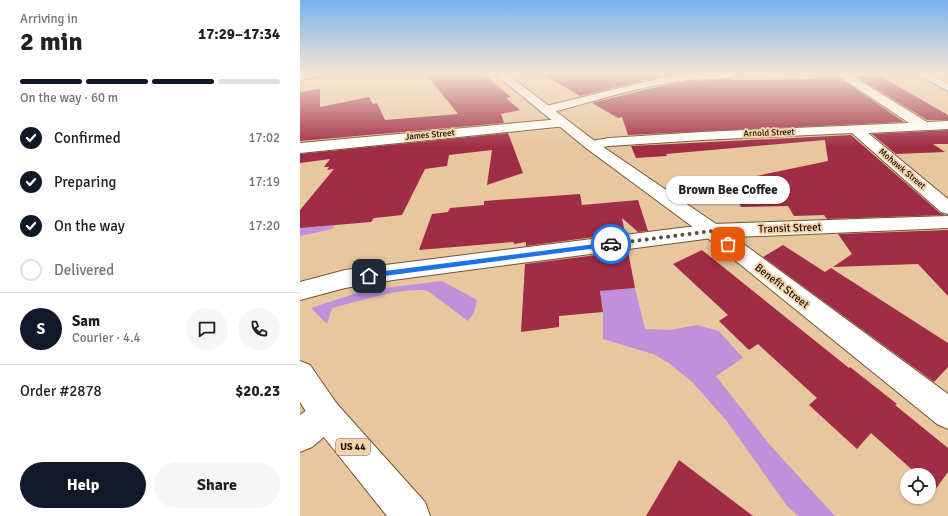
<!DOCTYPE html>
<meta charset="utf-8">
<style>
:root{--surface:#fff;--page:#f6f6f6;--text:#202124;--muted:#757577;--line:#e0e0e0;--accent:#111827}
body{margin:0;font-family:Signika,sans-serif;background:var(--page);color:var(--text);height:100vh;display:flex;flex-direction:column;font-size:15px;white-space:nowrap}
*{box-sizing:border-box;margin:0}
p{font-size:13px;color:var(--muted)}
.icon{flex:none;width:22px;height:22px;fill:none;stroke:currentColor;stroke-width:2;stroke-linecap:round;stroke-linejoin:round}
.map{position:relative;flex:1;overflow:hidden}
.drawer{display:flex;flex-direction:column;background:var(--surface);width:300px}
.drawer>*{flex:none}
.controls{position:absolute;left:600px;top:468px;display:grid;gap:8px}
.controls a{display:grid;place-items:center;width:36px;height:36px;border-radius:50%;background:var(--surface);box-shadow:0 1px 3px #0004;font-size:20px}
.pin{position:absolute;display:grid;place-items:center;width:34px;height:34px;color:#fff;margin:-17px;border-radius:8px;box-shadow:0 2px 6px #0006}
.courier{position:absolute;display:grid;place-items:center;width:40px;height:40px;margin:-20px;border:3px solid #1a73e8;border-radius:50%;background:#fff;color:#222;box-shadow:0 1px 5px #0007}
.bubble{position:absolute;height:28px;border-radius:14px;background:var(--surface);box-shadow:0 1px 3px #0004;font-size:13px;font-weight:700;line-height:28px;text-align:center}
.summary em{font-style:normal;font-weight:700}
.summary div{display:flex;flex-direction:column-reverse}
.summary{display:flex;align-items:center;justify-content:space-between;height:68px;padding:0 20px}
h1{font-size:26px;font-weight:700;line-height:30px}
.bar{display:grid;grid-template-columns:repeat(4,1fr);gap:6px 4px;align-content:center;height:48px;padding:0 20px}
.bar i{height:5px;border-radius:3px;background:var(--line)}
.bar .active{background:var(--accent)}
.bar p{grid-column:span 4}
.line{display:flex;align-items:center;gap:10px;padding:0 20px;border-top:1px solid var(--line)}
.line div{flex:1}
.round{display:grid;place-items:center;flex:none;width:42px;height:42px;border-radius:21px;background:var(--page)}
ol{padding:0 20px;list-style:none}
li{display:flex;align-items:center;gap:12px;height:44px}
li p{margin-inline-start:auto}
li .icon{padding:4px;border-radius:50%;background:var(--accent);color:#fff;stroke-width:4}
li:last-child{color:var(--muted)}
li i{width:22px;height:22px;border:2px solid var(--line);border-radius:50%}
.action{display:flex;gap:8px;margin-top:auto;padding:8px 20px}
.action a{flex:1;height:46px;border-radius:24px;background:var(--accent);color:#fff;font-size:16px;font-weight:700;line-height:46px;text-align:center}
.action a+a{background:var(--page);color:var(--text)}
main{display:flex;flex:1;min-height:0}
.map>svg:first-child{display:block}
.green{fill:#bf91da}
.building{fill:#a12c45}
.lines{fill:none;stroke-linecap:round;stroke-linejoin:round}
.street-casing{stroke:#725631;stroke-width:2}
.secondary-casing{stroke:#725631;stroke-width:2}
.primary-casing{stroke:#725631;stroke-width:2}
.street{fill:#fff;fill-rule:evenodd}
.secondary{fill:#fff;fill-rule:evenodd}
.primary{fill:#fff;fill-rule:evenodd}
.route{fill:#1a73e8}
.done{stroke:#624f39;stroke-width:4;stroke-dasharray:0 7.2}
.labels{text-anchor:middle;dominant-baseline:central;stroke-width:4;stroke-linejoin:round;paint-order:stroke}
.far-street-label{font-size:9px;fill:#1a0e02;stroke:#f5d4ac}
.shield{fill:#f5d4ac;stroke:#5c4935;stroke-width:1}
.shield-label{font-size:10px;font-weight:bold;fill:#1a0e02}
.street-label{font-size:11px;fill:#1a0e02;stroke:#f5d4ac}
</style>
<main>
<section class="drawer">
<div class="summary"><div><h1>2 min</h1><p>Arriving in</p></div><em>17:29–17:34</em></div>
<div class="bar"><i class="active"></i><i class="active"></i><i class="active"></i><i></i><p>On the way · 60 m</p></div>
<ol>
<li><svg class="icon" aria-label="check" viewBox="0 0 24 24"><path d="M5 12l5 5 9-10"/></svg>Confirmed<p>17:02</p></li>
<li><svg class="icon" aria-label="check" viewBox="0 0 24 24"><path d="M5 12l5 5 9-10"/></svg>Preparing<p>17:19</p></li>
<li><svg class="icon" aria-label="check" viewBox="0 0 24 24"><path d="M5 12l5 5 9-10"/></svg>On the way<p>17:20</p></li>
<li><i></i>Delivered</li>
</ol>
<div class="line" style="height:72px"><b class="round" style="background:var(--accent);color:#fff">S</b><div><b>Sam</b><p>Courier · 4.4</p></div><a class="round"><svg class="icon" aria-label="chat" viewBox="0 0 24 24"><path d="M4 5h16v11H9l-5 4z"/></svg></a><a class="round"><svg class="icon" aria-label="phone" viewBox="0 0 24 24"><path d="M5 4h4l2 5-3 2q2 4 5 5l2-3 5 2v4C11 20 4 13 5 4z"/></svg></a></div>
<div class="line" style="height:52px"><div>Order #2878</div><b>$20.23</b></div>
<div class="action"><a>Help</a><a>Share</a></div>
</section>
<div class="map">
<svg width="648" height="516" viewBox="0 0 648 516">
<rect width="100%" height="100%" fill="#e8c79f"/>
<!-- green -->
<g class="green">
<polygon points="0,223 11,227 35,225 32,229 0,236"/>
<polygon points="298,274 313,290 335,288 345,329 370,330 397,325 419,331 443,358 416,376 469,444 535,516 498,516 487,506 426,420 392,382 369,363 353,354 303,339 303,312"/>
<path d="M142,281l35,19 -3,13 -6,8 -40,-30c-23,-5 -71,11 -96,17l-5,16 -16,-16 43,-14 23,-5z"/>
</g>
<!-- building -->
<g class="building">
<polygon points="126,74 184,74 211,97 206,98 220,110 201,114 204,123 0,141 0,92 20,89 20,107 69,97 73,104 77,103 85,120 158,114"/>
<polygon points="243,74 370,74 280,96"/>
<polygon points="537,76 604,122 328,135 322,117 318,118 292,103 352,88 387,81 432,79 432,80 518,79 516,77"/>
<polygon points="555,76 580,76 648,115 648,120 627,120"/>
<polygon points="648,130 648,144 633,144 645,152 596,154 572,134"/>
<polygon points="208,133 223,173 187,185 192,150 149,155 147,166 125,169 102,215 74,218 71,222 0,228 0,210 34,169 27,170 29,167 24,167 30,159 0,163 0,154"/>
<polygon points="551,135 640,213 645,215 527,219 524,215 494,216 488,206 441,207 428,182 528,161 525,140 366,154 367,156 336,158 331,146"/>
<polygon points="280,194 282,205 338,200 348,231 338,232 322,218 325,233 226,246 226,242 214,244 214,242 119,250 132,214 148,212 150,208 184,205 184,201"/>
<polygon points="648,230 648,296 618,264 533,267 552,254 538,234"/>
<polygon points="483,245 525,272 531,268 648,343 648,367 634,382 463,257"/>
<polygon points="402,250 549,368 550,367 597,404 595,405 648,448 648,472 635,490 629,484 629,475 618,475 571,433 557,449 509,405 517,398 458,344 449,350 419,321 428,315 373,264"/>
<polygon points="328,251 335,288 300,291 303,312 259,316 259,327 221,332 225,264"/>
<polygon points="379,460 453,516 346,516"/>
</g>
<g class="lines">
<!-- street casing -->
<g class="street-casing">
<g id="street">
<polygon points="0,74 23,74 22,76 0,80"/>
<path d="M382,74h59c-5,6 -44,5 -54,6 -48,6 -95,22 -141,34l-4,-1 -2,-3 2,-3 127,-31z"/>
<polygon points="536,74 549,74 627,122 648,121 648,129 568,133 648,199 648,214 641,212 552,133 402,140 309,146 291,149 286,148 284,145 286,142 309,138 402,132 609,123"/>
<polygon points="617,74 630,74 648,84 648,91"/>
<polygon points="261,119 266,120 268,123 266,126 0,153 0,143"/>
<polygon points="648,216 648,228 412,238 93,280 45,288 0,300 0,282 45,270 93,264 412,224"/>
<polygon points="26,399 37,404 42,415 37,426 12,447 0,452 0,415 15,404"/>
</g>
</g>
<!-- secondary casing -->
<g class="secondary-casing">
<polygon id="secondary" points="195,74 207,74 296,142 419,226 648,394 648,429 637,424 405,236 286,148"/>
</g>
<!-- primary casing -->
<g class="primary-casing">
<polygon id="primary" points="0,361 10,365 37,404 125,502 130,516 87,516 15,426 0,402"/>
</g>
<!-- street -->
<use href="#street" class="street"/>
<!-- secondary -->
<use href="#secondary" class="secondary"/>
<!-- primary -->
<use href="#primary" class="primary"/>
</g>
<!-- sky -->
<linearGradient id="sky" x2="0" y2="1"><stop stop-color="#78b2ee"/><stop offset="0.5" stop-color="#f5e6d4"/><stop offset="1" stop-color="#f5e6d4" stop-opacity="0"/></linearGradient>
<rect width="648" height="147" fill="url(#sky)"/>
<!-- route -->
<polygon class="route" points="311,242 313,243 313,246 69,278 66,276 69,273"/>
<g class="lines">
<!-- done -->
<polyline class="done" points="311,244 412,231 428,244"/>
</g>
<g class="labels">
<!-- far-street labels -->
<g class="far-street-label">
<text transform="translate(469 133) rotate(-2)">Arnold Street</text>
<text transform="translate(130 135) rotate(-5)">James Street</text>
<text transform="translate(602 169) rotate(40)">Mohawk Street</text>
</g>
<!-- shield labels -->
<rect class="shield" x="36" y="439" width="34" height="16" rx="3"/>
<g class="shield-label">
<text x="53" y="447">US 44</text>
</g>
<!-- street labels -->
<g class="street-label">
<text transform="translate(490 228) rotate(-2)">Transit Street</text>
<text transform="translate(482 286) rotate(38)">Benefit Street</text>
</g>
</g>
</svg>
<div class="controls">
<a><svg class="icon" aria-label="locate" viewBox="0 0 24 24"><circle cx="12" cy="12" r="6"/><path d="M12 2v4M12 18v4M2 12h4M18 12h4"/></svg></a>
</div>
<div class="pin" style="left:428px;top:244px;background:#ea580c"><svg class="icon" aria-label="bag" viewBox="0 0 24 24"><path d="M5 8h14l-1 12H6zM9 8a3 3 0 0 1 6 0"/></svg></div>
<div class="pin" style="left:69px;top:276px;background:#1f2937"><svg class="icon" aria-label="home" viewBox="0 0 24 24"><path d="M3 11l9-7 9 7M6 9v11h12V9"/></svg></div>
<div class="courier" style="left:311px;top:244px"><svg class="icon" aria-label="car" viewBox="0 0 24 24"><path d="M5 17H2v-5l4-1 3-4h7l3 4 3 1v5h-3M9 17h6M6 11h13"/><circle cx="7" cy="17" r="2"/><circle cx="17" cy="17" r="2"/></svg></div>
<div class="bubble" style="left:366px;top:176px;width:124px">Brown Bee Coffee</div>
</div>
</main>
